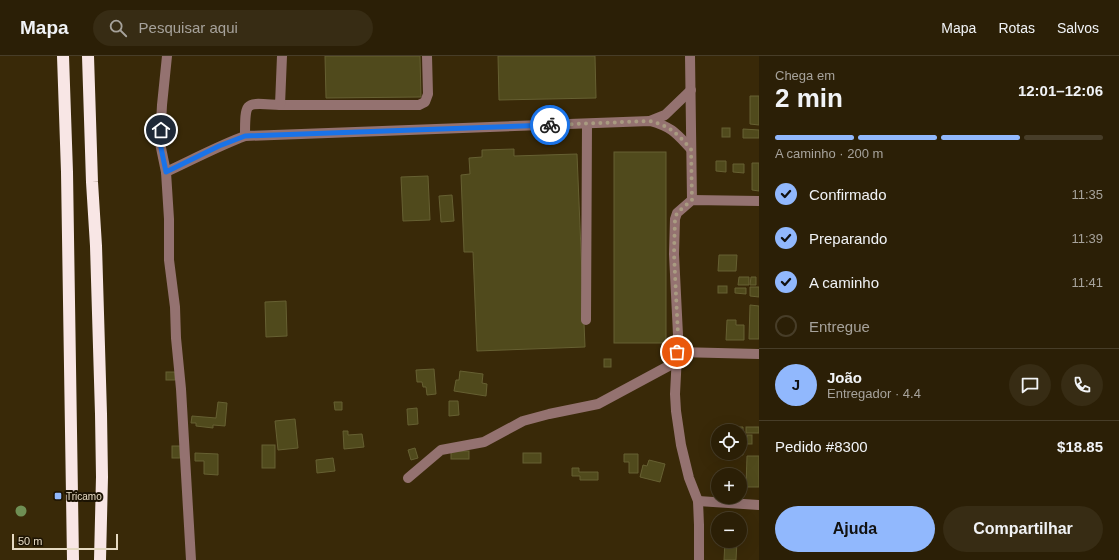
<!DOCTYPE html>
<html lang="pt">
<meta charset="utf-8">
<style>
:root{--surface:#2b1f06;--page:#372c14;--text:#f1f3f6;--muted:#a6a29b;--line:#473d28;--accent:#91b8fd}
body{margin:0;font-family:Arial,sans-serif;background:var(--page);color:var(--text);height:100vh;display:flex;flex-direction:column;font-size:15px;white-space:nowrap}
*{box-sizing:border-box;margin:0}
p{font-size:13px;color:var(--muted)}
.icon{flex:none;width:22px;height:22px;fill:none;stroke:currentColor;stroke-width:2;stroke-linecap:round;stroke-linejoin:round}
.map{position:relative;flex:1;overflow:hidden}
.panel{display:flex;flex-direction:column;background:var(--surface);width:360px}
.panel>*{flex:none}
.controls{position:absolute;left:711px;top:368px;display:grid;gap:8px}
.controls a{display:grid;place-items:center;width:36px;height:36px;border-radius:50%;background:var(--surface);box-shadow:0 4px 16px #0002,0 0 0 1px var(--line);font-size:20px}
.scale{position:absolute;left:12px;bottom:10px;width:106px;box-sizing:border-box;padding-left:4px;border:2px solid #e5d9c2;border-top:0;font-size:11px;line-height:14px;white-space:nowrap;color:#e5d9c2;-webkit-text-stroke:3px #1c1303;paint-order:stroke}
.pin{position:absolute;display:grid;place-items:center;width:34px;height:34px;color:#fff;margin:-17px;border:2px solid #fff;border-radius:50%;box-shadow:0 1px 4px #0007}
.courier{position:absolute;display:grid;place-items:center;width:40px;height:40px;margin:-20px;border:3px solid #1a73e8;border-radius:50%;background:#fff;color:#222;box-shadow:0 1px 5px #0007}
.head em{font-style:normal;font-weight:700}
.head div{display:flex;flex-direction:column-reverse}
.head{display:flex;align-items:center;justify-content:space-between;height:68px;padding:0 16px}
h1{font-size:26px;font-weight:700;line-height:30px}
.bar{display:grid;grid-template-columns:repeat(4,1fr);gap:6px 4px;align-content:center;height:48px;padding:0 16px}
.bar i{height:5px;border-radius:3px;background:var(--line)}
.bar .selected{background:var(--accent)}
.bar p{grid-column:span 4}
.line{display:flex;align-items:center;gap:10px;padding:0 16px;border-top:1px solid var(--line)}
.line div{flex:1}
.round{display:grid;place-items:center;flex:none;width:42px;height:42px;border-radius:21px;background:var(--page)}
ol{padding:0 16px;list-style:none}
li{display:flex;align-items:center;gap:12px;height:44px}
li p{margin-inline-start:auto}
li .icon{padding:4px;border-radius:50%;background:var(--accent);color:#111;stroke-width:4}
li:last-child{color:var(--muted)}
li i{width:22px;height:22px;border:2px solid var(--line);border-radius:50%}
.action{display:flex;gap:8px;margin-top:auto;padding:8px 16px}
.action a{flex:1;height:46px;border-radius:24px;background:var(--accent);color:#111;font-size:16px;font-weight:700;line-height:46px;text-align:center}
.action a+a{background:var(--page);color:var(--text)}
header{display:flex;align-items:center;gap:24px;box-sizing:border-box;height:56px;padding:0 20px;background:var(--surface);border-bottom:1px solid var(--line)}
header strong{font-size:19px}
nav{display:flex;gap:22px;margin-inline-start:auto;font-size:14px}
.search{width:280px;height:36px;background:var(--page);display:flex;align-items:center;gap:10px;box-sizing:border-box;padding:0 14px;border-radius:22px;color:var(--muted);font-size:15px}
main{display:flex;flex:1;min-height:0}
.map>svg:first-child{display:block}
.building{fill:#504a1c;stroke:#666032}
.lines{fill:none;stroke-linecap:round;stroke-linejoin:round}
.minor{stroke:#947270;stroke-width:10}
.highway{stroke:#f8e6e5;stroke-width:12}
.tree{fill:#6f8f54}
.done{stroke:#a99b81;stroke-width:4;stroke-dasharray:0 7.2}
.route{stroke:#1a73e8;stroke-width:5}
.poi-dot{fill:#91b8fd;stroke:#1c1303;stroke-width:1.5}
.labels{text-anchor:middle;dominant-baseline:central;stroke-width:4;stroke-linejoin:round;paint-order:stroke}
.poi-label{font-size:10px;fill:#e5d9c2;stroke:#1c1303;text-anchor:start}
</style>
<header>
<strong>Mapa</strong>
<div class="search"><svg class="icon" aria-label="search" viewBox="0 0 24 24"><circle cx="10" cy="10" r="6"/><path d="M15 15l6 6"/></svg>Pesquisar aqui</div>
<nav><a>Mapa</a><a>Rotas</a><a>Salvos</a></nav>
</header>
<main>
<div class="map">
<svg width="759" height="504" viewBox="0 0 759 504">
<rect width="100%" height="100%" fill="#392908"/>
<!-- building -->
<g class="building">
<polygon points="325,0 420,0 421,41 326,42"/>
<polygon points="498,0 595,0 596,42 499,44"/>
<polygon points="750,40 759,40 759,69 750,68"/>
<rect x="722" y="72" width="8" height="9"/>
<polygon points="743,73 759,74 759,82 743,82"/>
<polygon points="514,93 514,100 577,98 585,291 477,295 473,196 464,196 461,119 470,118 469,102 482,101 482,94"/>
<rect x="614" y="96" width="52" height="191"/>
<polygon points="716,105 726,105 726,116 716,115"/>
<polygon points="752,107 759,107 759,135 752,134"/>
<polygon points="733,108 744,108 744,117 733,116"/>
<polygon points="428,120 430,164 403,165 401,121"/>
<polygon points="452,139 454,165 441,166 439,140"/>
<polygon points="719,199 737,199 736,215 718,215"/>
<polygon points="739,221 749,221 749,229 738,229"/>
<polygon points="751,221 756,221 756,229 750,229"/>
<rect x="718" y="230" width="9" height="7"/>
<polygon points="750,231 759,231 759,241 750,240"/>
<polygon points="735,232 746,232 746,238 735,237"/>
<polygon points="286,245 287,280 266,281 265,246"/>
<polygon points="750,249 759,250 759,283 749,283"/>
<polygon points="727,264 736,264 736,269 744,269 744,284 726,284"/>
<rect x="604" y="303" width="7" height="8"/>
<polygon points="434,313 436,338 427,339 426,331 423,331 422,326 417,326 416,314"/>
<polygon points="460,315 483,318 482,327 487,328 486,340 454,335 456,324 459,324"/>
<rect x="166" y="316" width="9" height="8"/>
<polygon points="449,345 458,345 459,359 449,360"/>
<polygon points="218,346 227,347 225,370 213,369 213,372 196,370 196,367 191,367 192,360 216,362"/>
<polygon points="334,346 342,346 342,354 335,354"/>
<polygon points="417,352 418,368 408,369 407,353"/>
<polygon points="295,363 298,392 278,394 275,365"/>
<polygon points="737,371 743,371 743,377 737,375"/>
<rect x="746" y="371" width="13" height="6"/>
<polygon points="343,375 348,375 348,379 362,378 364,391 344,393"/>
<rect x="747" y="379" width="5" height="9"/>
<polygon points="740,383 743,383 743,399 724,398 724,397 740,397"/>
<rect x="262" y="389" width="13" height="23"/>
<rect x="172" y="390" width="8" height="12"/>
<polygon points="415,392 418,402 411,404 408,394"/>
<rect x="451" y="395" width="18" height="8"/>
<polygon points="195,397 218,398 218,419 204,418 204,405 195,405"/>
<rect x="523" y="397" width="18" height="10"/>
<polygon points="624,398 638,398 638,417 629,417 629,406 624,406"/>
<polygon points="747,400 759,400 759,431 746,431"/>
<polygon points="333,402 335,415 317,417 316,404"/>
<polygon points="649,404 665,408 660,426 640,421 643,409 647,410"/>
<polygon points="572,412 579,412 579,416 598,416 598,424 580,424 580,420 572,420"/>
<polygon points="725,485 737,485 736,504 724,504"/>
</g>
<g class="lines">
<!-- minor -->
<g class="minor">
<polyline points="167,0 162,49 160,87 166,116 169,163 169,204 175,251 176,282 181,333 191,504"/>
<polyline points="690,0 692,144"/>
<polyline points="280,49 419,49 425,46 428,38 427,0"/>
<polyline points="650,65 665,59 691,34"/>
<path d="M245,80c0,-37 0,-33 35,-31l2,-49"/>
<path d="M166,116c26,-12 52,-26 79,-36l405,-15c22,6 26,12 41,28"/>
<polyline points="586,264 587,68"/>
<polyline points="677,296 759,298"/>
<polyline points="408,422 441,394 484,386 523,365 549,358 598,348 676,306"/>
<polyline points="698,445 759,449"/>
<polyline points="699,504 699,469 698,445 689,422 681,389 676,355 675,338 678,279 674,198 675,163 677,157 692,144 759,145"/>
</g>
<!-- highway -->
<g class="highway">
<polyline points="63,0 67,116 73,504"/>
<polyline points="88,0 92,126 96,190 101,358 102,421 100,504"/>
</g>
</g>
<!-- trees -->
<circle class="tree" cx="21" cy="455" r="5.5"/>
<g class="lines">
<!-- done -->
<path class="done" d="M550,69l100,-4c22,6 26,12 41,28l1,51 -15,13 -2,6 -1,35 4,81 -1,17"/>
<!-- route -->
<polyline class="route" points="161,74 160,87 166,116 219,90 245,80 550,69"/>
</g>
<!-- markers -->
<rect class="poi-dot" x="54" y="436" width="8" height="8" rx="2"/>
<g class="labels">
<!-- poi labels -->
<g class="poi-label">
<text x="66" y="440">Tricamo</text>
</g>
</g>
</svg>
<div class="controls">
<a><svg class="icon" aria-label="locate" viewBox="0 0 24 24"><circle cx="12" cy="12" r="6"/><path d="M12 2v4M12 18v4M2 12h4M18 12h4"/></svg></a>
<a>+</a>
<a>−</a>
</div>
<div class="scale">50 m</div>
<div class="pin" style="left:677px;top:296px;background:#ea580c"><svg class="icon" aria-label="bag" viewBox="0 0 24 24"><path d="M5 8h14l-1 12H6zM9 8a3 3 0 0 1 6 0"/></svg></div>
<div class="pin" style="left:161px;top:74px;background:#1f2937"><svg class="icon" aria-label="home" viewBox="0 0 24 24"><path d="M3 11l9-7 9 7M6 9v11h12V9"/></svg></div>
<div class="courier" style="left:550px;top:69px"><svg class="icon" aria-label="bike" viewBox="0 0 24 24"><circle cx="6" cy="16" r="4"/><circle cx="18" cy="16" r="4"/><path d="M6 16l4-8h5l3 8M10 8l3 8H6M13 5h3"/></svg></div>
</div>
<section class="panel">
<div class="head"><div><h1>2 min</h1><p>Chega em</p></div><em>12:01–12:06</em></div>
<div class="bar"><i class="selected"></i><i class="selected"></i><i class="selected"></i><i></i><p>A caminho · 200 m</p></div>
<ol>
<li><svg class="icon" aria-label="check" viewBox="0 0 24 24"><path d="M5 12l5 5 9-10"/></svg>Confirmado<p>11:35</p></li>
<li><svg class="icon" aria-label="check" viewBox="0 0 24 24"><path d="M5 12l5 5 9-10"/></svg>Preparando<p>11:39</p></li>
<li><svg class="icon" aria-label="check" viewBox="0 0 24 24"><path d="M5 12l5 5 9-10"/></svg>A caminho<p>11:41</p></li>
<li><i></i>Entregue</li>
</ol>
<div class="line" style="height:72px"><b class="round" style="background:var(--accent);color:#111">J</b><div><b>João</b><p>Entregador · 4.4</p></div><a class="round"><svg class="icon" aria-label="chat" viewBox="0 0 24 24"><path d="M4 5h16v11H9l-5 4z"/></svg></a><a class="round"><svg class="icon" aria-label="phone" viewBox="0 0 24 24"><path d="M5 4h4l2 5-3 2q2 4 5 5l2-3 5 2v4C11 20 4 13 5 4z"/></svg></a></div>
<div class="line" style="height:52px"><div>Pedido #8300</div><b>$18.85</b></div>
<div class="action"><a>Ajuda</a><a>Compartilhar</a></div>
</section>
</main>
